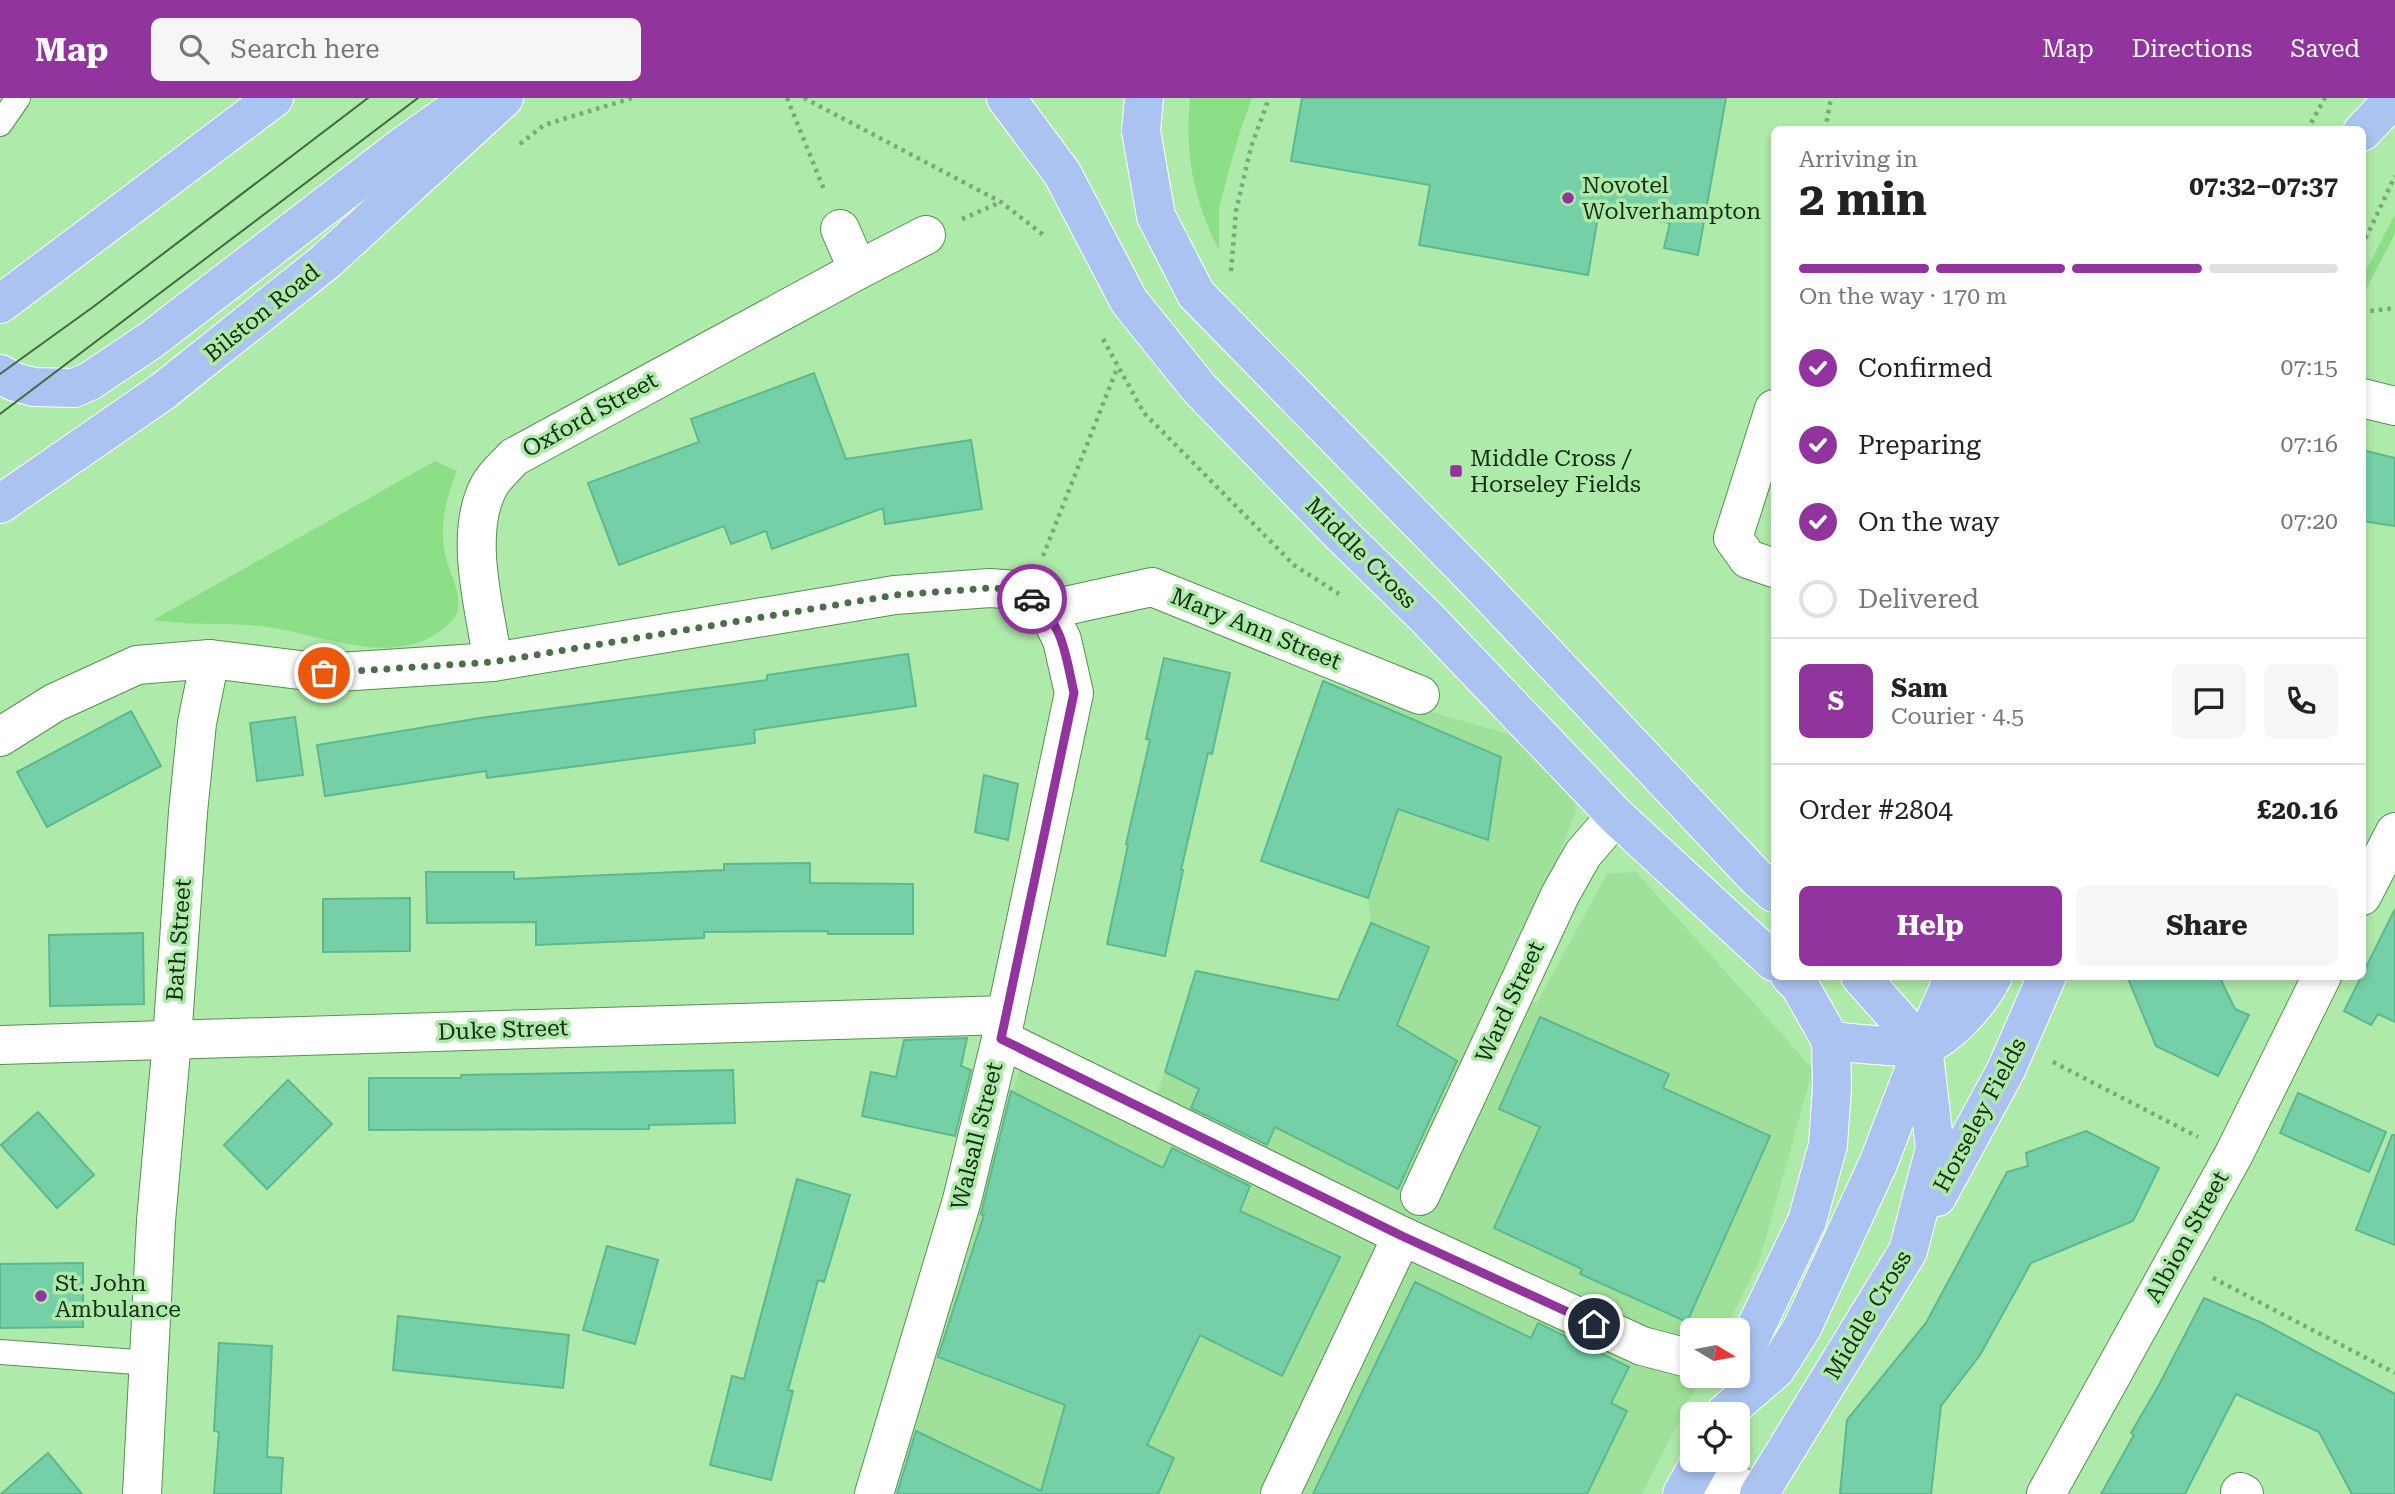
<!DOCTYPE html>
<meta charset="utf-8">
<style>
:root{--surface:#fff;--page:#f6f6f6;--text:#222;--muted:#767676;--line:#e0e0e0;--accent:#91349e}
body{margin:0;font-family:"Roboto Serif",serif;background:var(--page);color:var(--text);height:100vh;display:flex;flex-direction:column;font-size:26px;white-space:nowrap}
*{box-sizing:border-box;margin:0}
p{font-size:23px;color:var(--muted)}
.icon{flex:none;width:38px;height:38px;fill:none;stroke:currentColor;stroke-width:2;stroke-linecap:round;stroke-linejoin:round}
.map{position:relative;flex:1;overflow:hidden}
.details{position:absolute;left:1771px;top:28px;width:595px;height:854px;display:flex;flex-direction:column;background:var(--surface);border-radius:10px;box-shadow:0 4px 10px #0003}
.details>*{flex:none}
.needle{width:46px;rotate:100deg}
.fabs{position:absolute;left:1680px;top:1220px;display:grid;gap:14px}
.fabs a{display:grid;place-items:center;width:70px;height:70px;border-radius:10px;background:var(--surface);box-shadow:0 4px 10px #0003;font-size:35px}
.pin{position:absolute;display:grid;place-items:center;width:60px;height:60px;color:#fff;margin:-30px;border:4px solid #fff;border-radius:50%;box-shadow:0 2px 7px #0007}
.courier{position:absolute;display:grid;place-items:center;width:70px;height:70px;margin:-35px;border:5px solid #91349e;border-radius:50%;background:#fff;color:#222;box-shadow:0 2px 9px #0007}
.headline em{font-style:normal;font-weight:700}
.headline div{display:flex;flex-direction:column-reverse}
.headline{display:flex;align-items:center;justify-content:space-between;height:119px;padding:0 28px}
h1{font-size:46px;font-weight:700;line-height:52px}
.bar{display:grid;grid-template-columns:repeat(4,1fr);gap:10px 7px;align-content:center;height:84px;padding:0 28px}
.bar i{height:9px;border-radius:5px;background:var(--line)}
.bar .on{background:var(--accent)}
.bar p{grid-column:span 4}
.line{display:flex;align-items:center;gap:18px;padding:0 28px;border-top:2px solid var(--line)}
.line div{flex:1}
.round{display:grid;place-items:center;flex:none;width:74px;height:74px;border-radius:10px;background:var(--page)}
ol{padding:0 28px;list-style:none}
li{display:flex;align-items:center;gap:21px;height:77px}
li p{margin-inline-start:auto}
li .icon{padding:7px;border-radius:50%;background:var(--accent);color:#fff;stroke-width:4}
li:last-child{color:var(--muted)}
li i{width:38px;height:38px;border:4px solid var(--line);border-radius:50%}
.primary-button{display:flex;gap:14px;margin-top:auto;padding:14px 28px}
.primary-button a{flex:1;height:80px;border-radius:10px;background:var(--accent);color:#fff;font-size:28px;font-weight:700;line-height:80px;text-align:center}
.primary-button a+a{background:var(--page);color:var(--text)}
header{display:flex;align-items:center;gap:42px;box-sizing:border-box;height:98px;padding:0 35px;background:var(--accent);color:#fff}
header strong{font-size:33px}
nav{display:flex;gap:38px;margin-inline-start:auto;font-size:24px}
.search{width:490px;height:63px;background:var(--page);display:flex;align-items:center;gap:18px;box-sizing:border-box;padding:0 24px;border-radius:10px;color:var(--muted);font-size:26px}
.map>svg:first-child{display:block}
.built{fill:#9fe19a}
.green{fill:#8cdf86}
.building{fill:#75d0a7;stroke:#5db890;stroke-width:2}
.lines{fill:none;stroke-linecap:round;stroke-linejoin:round}
.lane-casing{stroke:#578f53;stroke-width:26}
.street-casing{stroke:#578f53;stroke-width:40}
.highway-casing{stroke:#fff;stroke-width:40}
.path{stroke:#79a975;stroke-width:4.5;stroke-dasharray:3.5 5;stroke-linecap:butt}
.lane{stroke:#fff;stroke-width:24}
.street{stroke:#fff;stroke-width:38}
.highway{stroke:#abc3f0;stroke-width:38}
.tram{stroke:#456843;stroke-width:2}
.done{stroke:#4b7049;stroke-width:7;stroke-dasharray:0 12.6}
.route{stroke:#91349e;stroke-width:9}
.poi-dot{fill:#91349e;stroke:#aeeaa9;stroke-width:2.5}
.labels{text-anchor:middle;dominant-baseline:central;stroke-width:7;stroke-linejoin:round;paint-order:stroke}
.poi-label{font-size:23px;fill:#162e15;stroke:#aeeaa9;text-anchor:start}
.street-label{font-size:23px;fill:#162e15;stroke:#aeeaa9}
</style>
<header>
<strong>Map</strong>
<div class="search"><svg class="icon" aria-label="search" viewBox="0 0 24 24"><circle cx="10" cy="10" r="6"/><path d="M15 15l6 6"/></svg>Search here</div>
<nav><a>Map</a><a>Directions</a><a>Saved</a></nav>
</header>
<div class="map">
<svg width="2395" height="1396" viewBox="0 0 2395 1396">
<rect width="100%" height="100%" fill="#aeeaa9"/>
<!-- built -->
<polygon class="built" points="1323,583 1508,636 1575,688 1576,712 1552,776 1497,892 1537,905 1607,776 1636,774 1813,971 1759,1164 1725,1232 1692,1232 1692,1278 1702,1278 1642,1396 889,1396 1022,965 1146,1020 1165,974 1196,873 1338,902 1371,825 1368,800 1261,763"/>
<!-- green -->
<g class="green">
<path d="M1190,0h62l-12,33 -21,76v43c-26,-52 -34,-94 -29,-152z"/>
<polygon points="2395,116 2395,136 2363,197 2363,178"/>
<path d="M435,363l22,10c-11,27 -18,53 -12,83 4,20 19,41 11,62 -2,4 -8,8 -11,11 -49,44 -128,5 -185,-1 -36,-4 -71,0 -107,-6z"/>
</g>
<!-- building -->
<g class="building">
<polygon points="1302,0 1726,0 1698,157 1664,150 1670,125 1599,113 1588,177 1419,147 1430,87 1291,63"/>
<polygon points="814,275 846,361 971,342 982,411 885,426 883,410 772,451 766,433 731,446 724,428 619,467 588,385 699,344 691,321"/>
<polygon points="2362,352 2395,360 2395,428 2362,423"/>
<polygon points="908,556 916,608 754,632 755,645 487,680 486,673 325,698 317,647 480,620 767,582 767,577"/>
<polygon points="1164,560 1230,575 1212,656 1208,655 1181,772 1183,772 1165,858 1107,846 1128,747 1126,746 1150,642 1146,641"/>
<polygon points="1323,583 1501,659 1488,742 1398,711 1368,800 1261,763"/>
<polygon points="131,613 161,668 47,729 17,674"/>
<polygon points="295,619 303,677 257,683 250,625"/>
<polygon points="984,677 1018,686 1008,742 975,734"/>
<polygon points="810,765 810,785 913,786 913,836 828,836 828,833 704,834 704,840 536,847 536,824 427,825 426,774 514,774 514,781 724,772 724,766"/>
<polygon points="410,800 410,853 323,854 323,801"/>
<polygon points="2395,811 2395,924 2378,916 2371,927 2344,913"/>
<polygon points="1371,825 1429,849 1397,927 1457,963 1398,1091 1275,1029 1267,1047 1191,1010 1199,991 1165,974 1196,873 1338,902"/>
<polygon points="143,835 144,906 50,908 49,837"/>
<polygon points="2127,878 2219,878 2235,911 2249,917 2218,978 2156,948"/>
<polygon points="1540,919 1669,976 1663,990 1770,1038 1687,1224 1580,1176 1582,1171 1494,1130 1540,1029 1499,1011"/>
<polygon points="967,940 961,968 971,972 955,1038 862,1018 871,974 896,979 904,942"/>
<polygon points="733,972 735,1025 649,1027 649,1031 369,1032 369,980 461,980 461,977"/>
<polygon points="288,982 332,1026 267,1091 224,1047"/>
<polygon points="1011,993 1163,1070 1172,1050 1250,1088 1240,1113 1340,1159 1282,1278 1200,1237 1147,1347 1174,1360 1158,1396 897,1396 916,1333 1041,1393 1065,1307 938,1259 984,1117 981,1116"/>
<polygon points="2298,995 2386,1034 2369,1074 2280,1035"/>
<polygon points="38,1014 94,1077 57,1110 1,1047"/>
<polygon points="2086,1033 2159,1070 2133,1123 2031,1165 1980,1257 1941,1308 1931,1396 1840,1396 1847,1322 1926,1225 2007,1074 2028,1068 2026,1055"/>
<polygon points="2392,1037 2395,1037 2395,1147 2356,1132"/>
<polygon points="797,1081 850,1097 824,1184 818,1182 788,1292 793,1293 771,1382 710,1367 732,1278 744,1281"/>
<polygon points="607,1148 658,1162 635,1246 583,1232"/>
<polygon points="83,1165 83,1229 0,1230 0,1166"/>
<polygon points="1415,1184 1531,1240 1538,1225 1629,1269 1611,1305 1627,1313 1587,1396 1313,1396"/>
<polygon points="2204,1200 2262,1225 2395,1296 2395,1396 2352,1396 2319,1334 2236,1296 2185,1396 2101,1396 2134,1337 2131,1335 2159,1287"/>
<polygon points="398,1218 569,1237 563,1290 393,1272"/>
<polygon points="219,1245 272,1248 267,1359 283,1360 281,1396 214,1396 219,1334 214,1333"/>
<polygon points="48,1355 82,1396 1,1396"/>
</g>
<g class="lines">
<!-- lane casing -->
<g class="lane-casing">
<g id="lane">
<polyline points="0,26 18,0"/>
<polyline points="0,1254 150,1265"/>
</g>
</g>
<!-- street casing -->
<g class="street-casing">
<g id="street">
<polyline points="840,131 858,172"/>
<polyline points="2362,300 2395,308"/>
<polyline points="1774,311 1733,440 1748,461 1774,470"/>
<polyline points="1047,512 1152,489 1420,597"/>
<path d="M493,564c-8,-52 -30,-128 -4,-176 6,-11 17,-20 25,-29l344,-187 68,-35"/>
<polyline points="0,639 54,605 137,567 210,561 324,575 493,564 895,497 990,490 1019,492 1047,512 1062,542 1074,595 1001,941 962,1102 874,1396"/>
<polyline points="2362,798 2395,734"/>
<polyline points="1001,941 1402,1138 1642,1248 1692,1261"/>
<polyline points="0,947 1006,917"/>
<polyline points="1420,1098 1560,797 1583,756 1616,718"/>
<polyline points="1694,1374 1763,1396"/>
<polyline points="2240,1394 2244,1396"/>
<polyline points="142,1396 156,1123 172,942 188,714 197,625 210,561"/>
<polyline points="1280,1396 1402,1138"/>
<polyline points="2046,1396 2234,1056 2322,878"/>
</g>
</g>
<!-- highway casing -->
<g class="highway-casing">
<g id="highway">
<polyline points="1006,0 1062,75 1129,203 1199,290 1342,437 1426,519 1616,718 1774,864"/>
<polyline points="1144,0 1141,33 1156,118 1196,196 1479,485 1755,778 1774,795"/>
<polyline points="2362,34 2394,0"/>
<polyline points="0,206 274,0"/>
<polyline points="0,276 15,284 34,289 74,290 90,283 151,242 403,48 471,0"/>
<polyline points="0,406 162,294 325,164 504,0"/>
<path d="M1831,943c15,1 84,9 93,5 26,-10 57,-45 69,-70"/>
<polyline points="1937,1099 2006,972 2047,878"/>
<polyline points="1738,1266 1807,1123 1828,1047 1832,990 1831,943 1800,888 1790,878"/>
<polyline points="1724,1316 1776,1271 1802,1230 1878,1066 1923,949 1954,878"/>
<polyline points="1682,1396 1701,1362"/>
<polyline points="1759,1396 1908,1153 1935,1050 1923,949 1860,878"/>
</g>
</g>
<!-- path -->
<g class="path">
<polyline points="787,0 825,94"/>
<polyline points="804,0 1001,104 1046,139"/>
<polyline points="1825,32 1831,0"/>
<polyline points="2307,32 2325,0"/>
<polyline points="520,46 544,27 632,0"/>
<polyline points="962,121 1001,104"/>
<polyline points="2362,148 2395,78"/>
<polyline points="1231,173 1236,113 1251,49 1269,0"/>
<polyline points="2362,214 2395,210"/>
<polyline points="1103,241 1144,315 1294,467 1339,496"/>
<polyline points="1043,458 1118,268"/>
<polyline points="2053,964 2198,1039"/>
<polyline points="2213,1180 2395,1275"/>
</g>
<!-- lane -->
<use href="#lane" class="lane"/>
<!-- street -->
<use href="#street" class="street"/>
<!-- highway -->
<use href="#highway" class="highway"/>
<!-- tram -->
<g class="tram">
<polyline points="0,276 93,209 368,0"/>
<polyline points="0,316 418,0"/>
</g>
</g>
<g class="lines">
<!-- done -->
<polyline class="done" points="324,575 493,564 895,497 990,490 1019,492 1032,501"/>
<!-- route -->
<path class="route" d="M1032,501c31,23 34,58 42,94l-73,346 401,197 192,88"/>
</g>
<!-- markers -->
<g class="poi-dot">
<circle cx="1568" cy="100" r="7"/>
<rect x="1449" y="366" width="14" height="14" rx="3.5"/>
<circle cx="41" cy="1198" r="7"/>
</g>
<g class="labels">
<!-- poi labels -->
<g class="poi-label">
<text x="1582" y="87">Novotel<tspan x="1582" dy="26">Wolverhampton</tspan></text>
<text x="1470" y="360">Middle Cross /<tspan x="1470" dy="26">Horseley Fields</tspan></text>
<text x="55" y="1185">St. John<tspan x="55" dy="26">Ambulance</tspan></text>
</g>
<!-- street labels -->
<g class="street-label">
<text transform="translate(262 215) rotate(-39)">Bilston Road</text>
<text transform="translate(590 317) rotate(-29)">Oxford Street</text>
<text transform="translate(1361 455) rotate(45)">Middle Cross</text>
<text transform="translate(1256 531) rotate(22)">Mary Ann Street</text>
<text transform="translate(179 842) rotate(-86)">Bath Street</text>
<text transform="translate(1510 904) rotate(-65)">Ward Street</text>
<text transform="translate(503 932) rotate(-2)">Duke Street</text>
<text transform="translate(1980 1017) rotate(-62)">Horseley Fields</text>
<text transform="translate(977 1038) rotate(-76)">Walsall Street</text>
<text transform="translate(2187 1139) rotate(-61)">Albion Street</text>
<text transform="translate(1868 1217) rotate(-59)">Middle Cross</text>
</g>
</g>
</svg>
<div class="fabs">
<a><svg class="needle" viewBox="-14 -14 28 28"><path d="M0-13l5 13h-10z" fill="#e53935"/><path d="M0 13l5-13h-10z" fill="#767676"/></svg></a>
<a><svg class="icon" aria-label="locate" viewBox="0 0 24 24"><circle cx="12" cy="12" r="6"/><path d="M12 2v4M12 18v4M2 12h4M18 12h4"/></svg></a>
</div>
<div class="pin" style="left:324px;top:575px;background:#ea580c"><svg class="icon" aria-label="bag" viewBox="0 0 24 24"><path d="M5 8h14l-1 12H6zM9 8a3 3 0 0 1 6 0"/></svg></div>
<div class="pin" style="left:1594px;top:1226px;background:#1f2937"><svg class="icon" aria-label="home" viewBox="0 0 24 24"><path d="M3 11l9-7 9 7M6 9v11h12V9"/></svg></div>
<div class="courier" style="left:1032px;top:501px"><svg class="icon" aria-label="car" viewBox="0 0 24 24"><path d="M5 17H2v-5l4-1 3-4h7l3 4 3 1v5h-3M9 17h6M6 11h13"/><circle cx="7" cy="17" r="2"/><circle cx="17" cy="17" r="2"/></svg></div>
<section class="details">
<div class="headline"><div><h1>2 min</h1><p>Arriving in</p></div><em>07:32–07:37</em></div>
<div class="bar"><i class="on"></i><i class="on"></i><i class="on"></i><i></i><p>On the way · 170 m</p></div>
<ol>
<li><svg class="icon" aria-label="check" viewBox="0 0 24 24"><path d="M5 12l5 5 9-10"/></svg>Confirmed<p>07:15</p></li>
<li><svg class="icon" aria-label="check" viewBox="0 0 24 24"><path d="M5 12l5 5 9-10"/></svg>Preparing<p>07:16</p></li>
<li><svg class="icon" aria-label="check" viewBox="0 0 24 24"><path d="M5 12l5 5 9-10"/></svg>On the way<p>07:20</p></li>
<li><i></i>Delivered</li>
</ol>
<div class="line" style="height:126px"><b class="round" style="background:var(--accent);color:#fff">S</b><div><b>Sam</b><p>Courier · 4.5</p></div><a class="round"><svg class="icon" aria-label="chat" viewBox="0 0 24 24"><path d="M4 5h16v11H9l-5 4z"/></svg></a><a class="round"><svg class="icon" aria-label="phone" viewBox="0 0 24 24"><path d="M5 4h4l2 5-3 2q2 4 5 5l2-3 5 2v4C11 20 4 13 5 4z"/></svg></a></div>
<div class="line" style="height:91px"><div>Order #2804</div><b>£20.16</b></div>
<div class="primary-button"><a>Help</a><a>Share</a></div>
</section>
</div>
